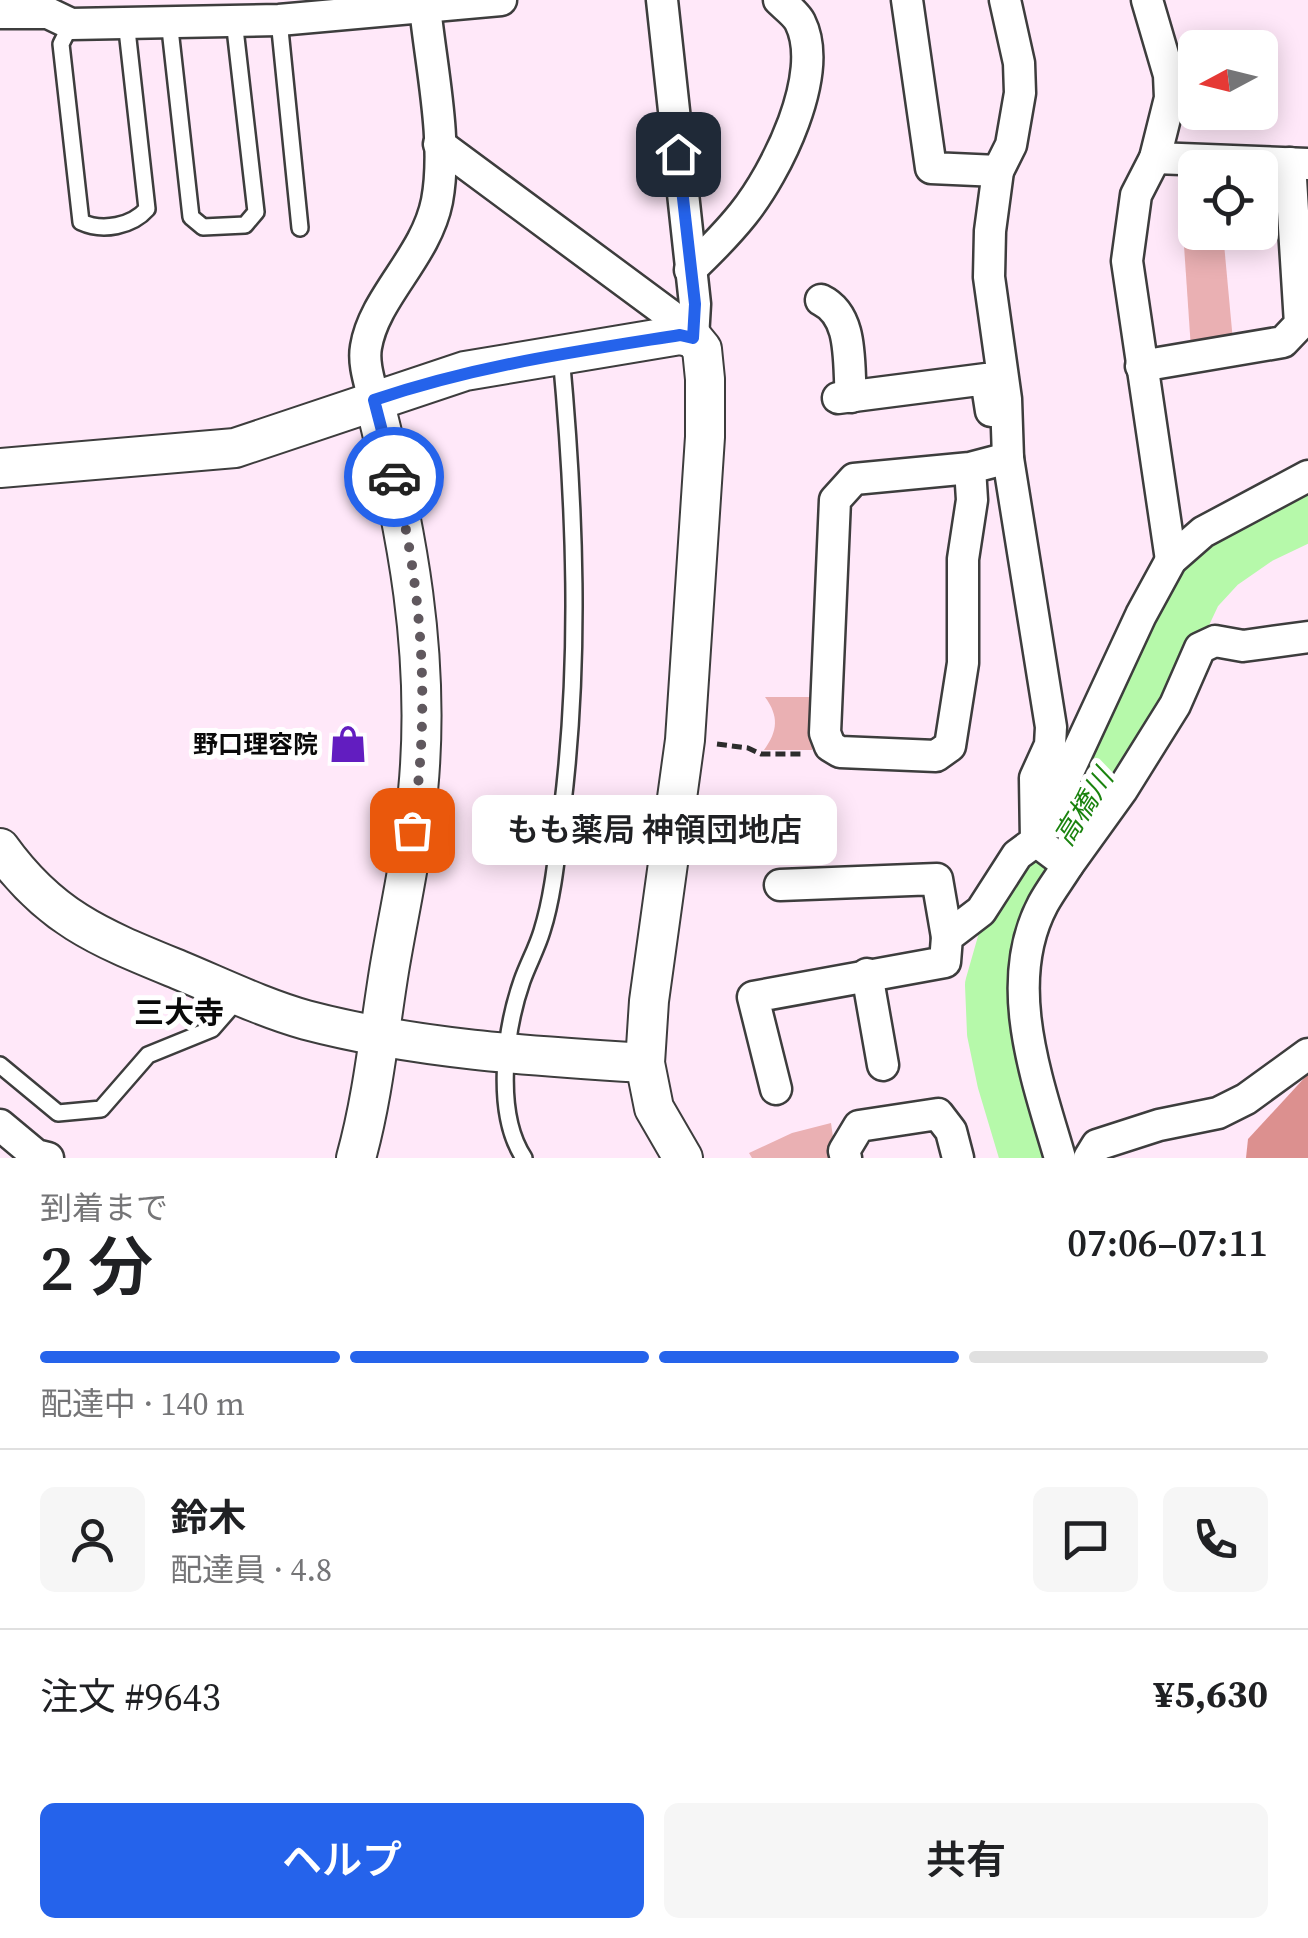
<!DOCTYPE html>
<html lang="ja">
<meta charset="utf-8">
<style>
:root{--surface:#fff;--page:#f6f6f6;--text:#202124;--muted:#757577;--line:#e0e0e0;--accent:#2563eb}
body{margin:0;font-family:"Source Serif 4","Noto Sans JP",serif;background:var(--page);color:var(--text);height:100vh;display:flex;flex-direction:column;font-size:38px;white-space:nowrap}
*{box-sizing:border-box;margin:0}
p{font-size:32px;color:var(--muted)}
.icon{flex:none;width:55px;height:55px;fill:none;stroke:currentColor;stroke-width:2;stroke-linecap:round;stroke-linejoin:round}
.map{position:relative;height:1158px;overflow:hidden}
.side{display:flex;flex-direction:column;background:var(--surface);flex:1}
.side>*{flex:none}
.needle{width:65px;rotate:263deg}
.buttons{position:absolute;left:1178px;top:30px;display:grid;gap:20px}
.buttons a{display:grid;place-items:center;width:100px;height:100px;border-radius:15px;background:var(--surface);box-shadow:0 5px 25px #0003;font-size:50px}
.pin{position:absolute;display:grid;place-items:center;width:85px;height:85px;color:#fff;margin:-42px;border-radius:20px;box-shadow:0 5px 15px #0006}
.courier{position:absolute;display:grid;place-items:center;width:100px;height:100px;margin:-50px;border:8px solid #2563eb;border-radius:50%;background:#fff;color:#222;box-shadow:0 2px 12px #0007}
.bubble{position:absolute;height:70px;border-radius:15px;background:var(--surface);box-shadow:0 5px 25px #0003;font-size:32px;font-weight:600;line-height:70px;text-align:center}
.summary em{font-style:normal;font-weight:600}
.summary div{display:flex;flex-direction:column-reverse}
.summary{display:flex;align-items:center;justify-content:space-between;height:170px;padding:0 40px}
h1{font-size:65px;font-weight:600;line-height:75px}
.bar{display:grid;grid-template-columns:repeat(4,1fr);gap:15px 10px;align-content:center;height:120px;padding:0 40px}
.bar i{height:12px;border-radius:8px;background:var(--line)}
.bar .active{background:var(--accent)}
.bar p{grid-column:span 4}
.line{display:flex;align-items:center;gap:25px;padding:0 40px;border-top:2px solid var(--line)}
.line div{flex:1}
.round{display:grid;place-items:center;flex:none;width:105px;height:105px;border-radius:15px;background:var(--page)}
.cta{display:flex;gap:20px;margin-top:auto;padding:20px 40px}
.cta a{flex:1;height:115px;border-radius:15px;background:var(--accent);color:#fff;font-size:40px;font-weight:600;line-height:115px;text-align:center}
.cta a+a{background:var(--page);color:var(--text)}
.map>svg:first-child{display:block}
.green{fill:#eab0b3}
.forest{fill:#dc908f}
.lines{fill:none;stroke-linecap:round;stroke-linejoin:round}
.river{stroke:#b6f9aa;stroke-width:50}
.service-casing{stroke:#3d3d3d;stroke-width:20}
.minor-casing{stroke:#3d3d3d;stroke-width:35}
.tertiary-casing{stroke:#3d3d3d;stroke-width:42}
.path{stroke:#2c2c2c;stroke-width:5;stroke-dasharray:10 5;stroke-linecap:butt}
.service{stroke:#fff;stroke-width:15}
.minor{stroke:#fff;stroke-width:30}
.tertiary{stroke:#fff;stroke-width:38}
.done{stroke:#60585e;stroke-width:10;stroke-dasharray:0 18}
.route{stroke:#2563eb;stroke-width:12}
.labels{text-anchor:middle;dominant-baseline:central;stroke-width:10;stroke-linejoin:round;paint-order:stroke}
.poi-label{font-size:25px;font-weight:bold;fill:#0a0a0a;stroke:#fff;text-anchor:end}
.water-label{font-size:28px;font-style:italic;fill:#1b830f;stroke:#fff}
.quarter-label{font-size:30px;font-weight:bold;fill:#0a0a0a;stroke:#fff}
</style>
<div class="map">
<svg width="1308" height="1158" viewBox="0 0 1308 1158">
<rect width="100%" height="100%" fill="#ffe8f9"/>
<!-- green -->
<g class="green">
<polygon points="1195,230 1223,233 1233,341 1191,349 1183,231"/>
<path d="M765,697h48l-1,53h-48c14,-19 15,-34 1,-53z"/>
<polygon points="831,1123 836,1158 752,1158 749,1153 792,1133"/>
</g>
<!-- forest -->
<polygon class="forest" points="1308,1074 1308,1158 1246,1158 1248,1139"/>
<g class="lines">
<!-- river -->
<polyline class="river" points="1025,1158 1002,1081 992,1033 990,985 1008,922 1036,871 1106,773 1142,709 1197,592 1221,566 1260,539 1308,516"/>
<!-- service casing -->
<g class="service-casing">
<g id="service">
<polyline points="169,20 191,217 203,227 245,225 256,212 234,20"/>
<polyline points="279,20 300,228"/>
<path d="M71,24l-10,20 20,178c22,10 51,4 66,-13l-21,-188"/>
<polyline points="0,1065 58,1113 101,1109 148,1055 212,1029 239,998"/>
<path d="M524,1158c-30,-45 -19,-128 -2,-177 6,-17 15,-33 20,-50 12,-38 15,-80 20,-120 19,-151 13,-305 -1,-456"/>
</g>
</g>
<!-- minor casing -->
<g class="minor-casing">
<g id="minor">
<polyline points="662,0 695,304 693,338"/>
<polyline points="907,0 931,168 998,171"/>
<polyline points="1147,0 1169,75 1170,98 1155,158 1136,195 1127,261 1171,560"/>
<polyline points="0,13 48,13 71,24 279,20 501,0"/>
<polyline points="439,144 670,315 693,338"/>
<polyline points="1155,158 1308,164"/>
<path d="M690,270c19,-18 37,-36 53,-56 33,-41 83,-140 57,-192 -4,-8 -14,-15 -21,-22"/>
<path d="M821,300c33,16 27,63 30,97"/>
<polyline points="1141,366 1283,342 1300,324 1290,163"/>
<polyline points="838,398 986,379 991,411"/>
<path d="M374,400c-4,-17 -11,-36 -8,-53 8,-50 60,-90 71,-146 11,-59 -6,-134 -12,-194"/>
<polyline points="970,468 972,500 963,559 963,663 950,746 936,756 840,752 830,746 825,733 835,500 854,479 970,468 1008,458"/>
<polyline points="1068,865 1122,790 1175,705 1200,648 1215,641 1243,646 1308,637"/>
<polyline points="780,885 937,879 947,937"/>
<polyline points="867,974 883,1065"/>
<polyline points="776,1089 753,997 945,962 947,937 981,911 1017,855 1036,841 1035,778 1050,745 1051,727 1008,458 1006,399 989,277 990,231 998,171 1011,145 1020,93 1019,63 1005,0"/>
<polyline points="0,1125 36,1155 48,1158"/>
<polyline points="846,1158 844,1151 859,1126 938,1114 951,1131 958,1158"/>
<path d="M1060,1158c-23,-79 -59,-175 -17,-254 7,-13 17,-26 25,-39l-32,-24 105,-226 30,-55 32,-28 105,-56"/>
<polyline points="1089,1158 1097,1145 1159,1125 1218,1113 1246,1099 1308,1054"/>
</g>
</g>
<!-- tertiary casing -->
<g class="tertiary-casing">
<g id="tertiary">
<polyline points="0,468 235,448 465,371 680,335 693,338 702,349 705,379 705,437 685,740 649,1001 645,1063 654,1108 683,1158"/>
<path d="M0,848c51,71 101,90 179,122 41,17 84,38 127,50 110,29 226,36 339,43"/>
<path d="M356,1158c17,-61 23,-125 33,-187 10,-60 24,-120 29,-180 13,-136 -11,-260 -44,-391"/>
</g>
</g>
<!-- path -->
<polyline class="path" points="717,744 748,748 761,754 805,754"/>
<!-- service -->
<use href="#service" class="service"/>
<!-- minor -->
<use href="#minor" class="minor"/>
<!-- tertiary -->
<use href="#tertiary" class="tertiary"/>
</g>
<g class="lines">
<!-- done -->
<path class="done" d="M394,477c29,112 37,238 18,353"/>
<!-- route -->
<path class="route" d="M394,477l-20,-77c104,-35 199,-48 306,-65l13,3 2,-34 -17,-150"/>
</g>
<!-- icons -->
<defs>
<g id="shop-bare" transform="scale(3)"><path d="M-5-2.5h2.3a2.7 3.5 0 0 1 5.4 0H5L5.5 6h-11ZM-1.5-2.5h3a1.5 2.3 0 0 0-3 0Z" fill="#621dc0" stroke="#fff" stroke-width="2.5" paint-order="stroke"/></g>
</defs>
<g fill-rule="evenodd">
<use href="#shop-bare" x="348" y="744"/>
</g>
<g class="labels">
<!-- poi labels -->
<g class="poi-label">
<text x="318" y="744">野口理容院</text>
</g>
<!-- water labels -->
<g class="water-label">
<text transform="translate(1083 807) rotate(-58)">高橋川</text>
</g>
<!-- quarter labels -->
<g class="quarter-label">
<text x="179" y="1012">三大寺</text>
</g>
</g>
</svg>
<div class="buttons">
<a><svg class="needle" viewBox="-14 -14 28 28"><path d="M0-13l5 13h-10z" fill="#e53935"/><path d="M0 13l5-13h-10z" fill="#757577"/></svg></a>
<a><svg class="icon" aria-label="locate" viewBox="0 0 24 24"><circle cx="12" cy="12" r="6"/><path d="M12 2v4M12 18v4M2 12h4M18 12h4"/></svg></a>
</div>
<div class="pin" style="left:412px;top:830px;background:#ea580c"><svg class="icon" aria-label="bag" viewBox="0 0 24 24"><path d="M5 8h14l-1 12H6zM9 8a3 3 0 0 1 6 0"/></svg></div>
<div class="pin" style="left:678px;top:154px;background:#1f2937"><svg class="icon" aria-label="home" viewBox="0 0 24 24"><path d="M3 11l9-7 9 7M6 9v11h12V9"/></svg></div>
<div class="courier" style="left:394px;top:477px"><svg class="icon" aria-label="car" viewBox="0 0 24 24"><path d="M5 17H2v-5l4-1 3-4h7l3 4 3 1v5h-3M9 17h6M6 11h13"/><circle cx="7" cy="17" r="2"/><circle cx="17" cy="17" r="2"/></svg></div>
<div class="bubble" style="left:472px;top:795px;width:365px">もも薬局 神領団地店</div>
</div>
<section class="side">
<div class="summary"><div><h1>2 分</h1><p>到着まで</p></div><em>07:06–07:11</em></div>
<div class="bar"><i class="active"></i><i class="active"></i><i class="active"></i><i></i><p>配達中 · 140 m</p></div>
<div class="line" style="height:180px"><a class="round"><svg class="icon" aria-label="person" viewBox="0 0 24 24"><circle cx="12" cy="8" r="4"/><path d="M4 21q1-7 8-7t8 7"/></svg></a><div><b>鈴木</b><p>配達員 · 4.8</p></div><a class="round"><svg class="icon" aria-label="chat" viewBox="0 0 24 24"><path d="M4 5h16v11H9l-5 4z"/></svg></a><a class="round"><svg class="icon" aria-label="phone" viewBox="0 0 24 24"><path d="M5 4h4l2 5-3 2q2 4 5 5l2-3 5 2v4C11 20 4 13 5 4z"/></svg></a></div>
<div class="line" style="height:130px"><div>注文 #9643</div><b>¥5,630</b></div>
<div class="cta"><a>ヘルプ</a><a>共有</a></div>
</section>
